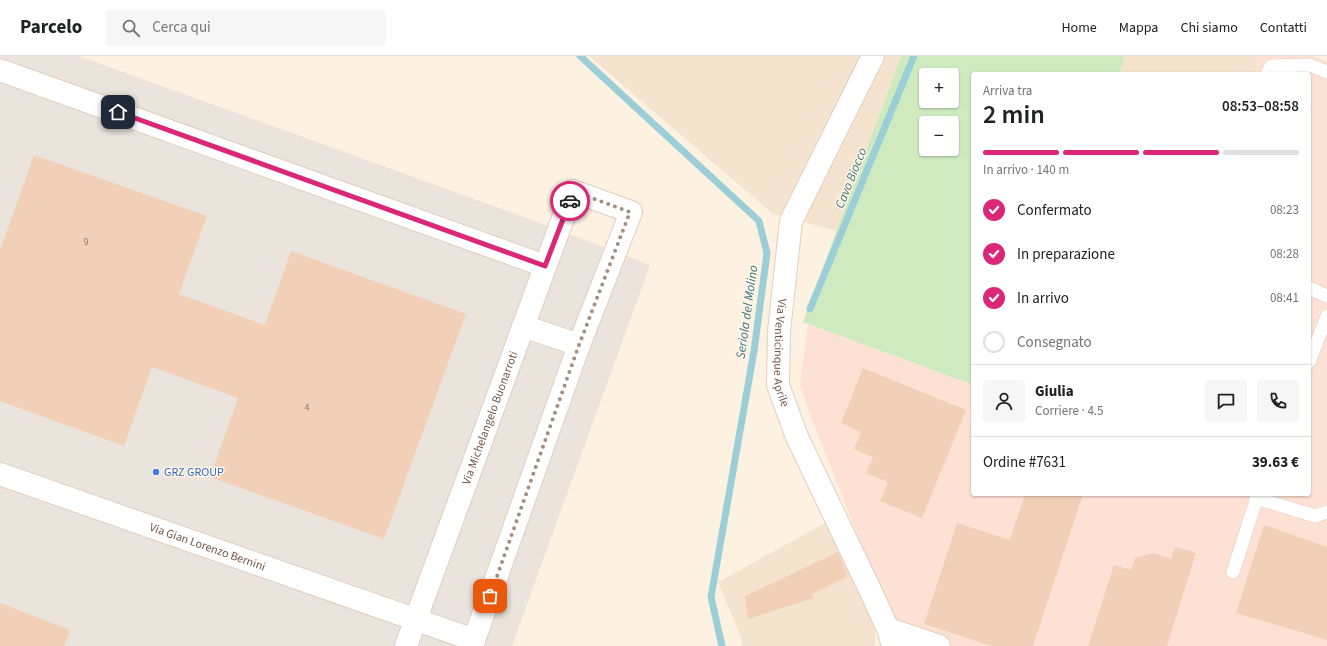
<!DOCTYPE html>
<html lang="it">
<meta charset="utf-8">
<style>
:root{--surface:#fff;--page:#f6f6f6;--text:#202124;--muted:#757577;--line:#e0e0e0;--accent:#db2777}
body{margin:0;font-family:"Source Sans 3",sans-serif;background:var(--page);color:var(--text);height:100vh;display:flex;flex-direction:column;font-size:15px;white-space:nowrap}
*{box-sizing:border-box;margin:0}
p{font-size:13px;color:var(--muted)}
.icon{flex:none;width:22px;height:22px;fill:none;stroke:currentColor;stroke-width:2;stroke-linecap:round;stroke-linejoin:round}
.map{position:relative;flex:1;overflow:hidden}
.drawer{position:absolute;left:971px;top:16px;width:340px;height:424px;display:flex;flex-direction:column;background:var(--surface);border-radius:4px;box-shadow:0 1px 3px #0004}
.drawer>*{flex:none}
.tools{position:absolute;left:919px;top:12px;display:grid;gap:8px}
.tools a{display:grid;place-items:center;width:40px;height:40px;border-radius:4px;background:var(--surface);box-shadow:0 1px 3px #0004;font-size:20px}
.pin{position:absolute;display:grid;place-items:center;width:34px;height:34px;color:#fff;margin:-17px;border-radius:8px;box-shadow:0 2px 6px #0006}
.courier{position:absolute;display:grid;place-items:center;width:40px;height:40px;margin:-20px;border:3px solid #db2777;border-radius:50%;background:#fff;color:#222;box-shadow:0 1px 5px #0007}
.head em{font-style:normal;font-weight:600}
.head div{display:flex;flex-direction:column-reverse}
.head{display:flex;align-items:center;justify-content:space-between;height:68px;padding:0 12px}
h1{font-size:26px;font-weight:600;line-height:30px}
.bar{display:grid;grid-template-columns:repeat(4,1fr);gap:6px 4px;align-content:center;height:48px;padding:0 12px}
.bar i{height:5px;border-radius:3px;background:var(--line)}
.bar .selected{background:var(--accent)}
.bar p{grid-column:span 4}
.line{display:flex;align-items:center;gap:10px;padding:0 12px;border-top:1px solid var(--line)}
.line div{flex:1}
.round{display:grid;place-items:center;flex:none;width:42px;height:42px;border-radius:4px;background:var(--page)}
ol{padding:0 12px;list-style:none}
li{display:flex;align-items:center;gap:12px;height:44px}
li p{margin-inline-start:auto}
li .icon{padding:4px;border-radius:50%;background:var(--accent);color:#fff;stroke-width:4}
li:last-child{color:var(--muted)}
li i{width:22px;height:22px;border:2px solid var(--line);border-radius:50%}
header{display:flex;align-items:center;gap:24px;box-sizing:border-box;height:56px;padding:0 20px;background:var(--surface);border-bottom:1px solid var(--line)}
header strong{font-size:19px}
nav{display:flex;gap:22px;margin-inline-start:auto;font-size:14px}
.search{width:280px;height:36px;background:var(--page);display:flex;align-items:center;gap:10px;box-sizing:border-box;padding:0 14px;border-radius:4px;color:var(--muted);font-size:15px}
.map>svg:first-child{display:block}
.residential{fill:#f4e4cf}
.commercial{fill:#fde1d4}
.industrial{fill:#ebe4dd}
.green{fill:#d0eac0;fill-rule:evenodd}
.lines{fill:none;stroke-linecap:round;stroke-linejoin:round}
.stream{stroke:#9cced8;stroke-width:7}
.building{fill:#f2d0b8}
.service-casing{stroke:#e1cebd;stroke-width:14}
.minor-casing{stroke:#e1cebd;stroke-width:24}
.service{stroke:#fff;stroke-width:13}
.minor{stroke:#fff;stroke-width:22}
.done{stroke:#a48e7e;stroke-width:4;stroke-dasharray:0 7.2}
.route{stroke:#db2777;stroke-width:5}
.shop-dot{fill:#3f7fe0;stroke:#fff6e8;stroke-width:1.5}
.labels{text-anchor:middle;dominant-baseline:central;stroke-width:3;stroke-linejoin:round;paint-order:stroke}
.number-label{font-size:10px;fill:#947664}
.street-label{font-size:12px;fill:#745848;stroke:#fff6e8}
.shop-label{font-size:12px;fill:#366cbe;stroke:#fff6e8;text-anchor:start}
.water-label{font-size:13px;font-style:italic;fill:#3e7581;stroke:#fff6e8}
</style>
<header>
<strong>Parcelo</strong>
<div class="search"><svg class="icon" aria-label="search" viewBox="0 0 24 24"><circle cx="10" cy="10" r="6"/><path d="M15 15l6 6"/></svg>Cerca qui</div>
<nav><a>Home</a><a>Mappa</a><a>Chi siamo</a><a>Contatti</a></nav>
</header>
<div class="map">
<svg width="1327" height="590" viewBox="0 0 1327 590">
<rect width="100%" height="100%" fill="#fdf2e1"/>
<!-- residential -->
<g class="residential">
<polygon points="589,0 901,0 837,175 773,158"/>
<polygon points="1125,0 1260,0 1253,18 1119,18"/>
<polygon points="827,466 875,573 875,590 742,590 741,581 718,526"/>
</g>
<!-- commercial -->
<polygon class="commercial" points="1260,0 1313,0 1327,6 1327,590 901,590 812,364 800,329 808,268 973,329 973,438 1309,438 1309,18 1253,18"/>
<!-- industrial -->
<polygon class="industrial" points="0,0 79,0 532,164 650,209 512,590 0,590"/>
<!-- green -->
<path class="green" d="M901,0h224l-6,18h-146v311l-170,-63zM926,19h26v26h-26zM926,67h26v26h-26z"/>
<g class="lines">
<!-- stream -->
<g class="stream">
<polyline points="580,0 759,165 767,197 754,295 711,541 722,590"/>
<polyline points="810,253 914,0"/>
</g>
</g>
<!-- building -->
<g class="building">
<polygon points="34,99 207,160 179,238 265,269 291,195 466,258 384,483 210,421 238,342 152,311 124,390 0,345 0,194"/>
<polygon points="863,312 966,354 922,462 880,445 888,426 866,417 873,401 854,393 861,376 841,367"/>
<polygon points="1025,438 1083,438 1033,590 992,590 924,568 957,467 1010,484"/>
<polygon points="1264,469 1327,491 1327,584 1236,557"/>
<polygon points="1175,491 1196,497 1167,590 1088,590 1114,509 1131,514 1135,502 1154,497 1171,503"/>
<polygon points="838,496 848,520 812,538 814,542 748,563 745,540"/>
<polygon points="0,547 70,574 64,590 0,590"/>
</g>
<g class="lines">
<!-- service casing -->
<g class="service-casing">
<g id="service">
<polyline points="1267,18 1271,10 1310,9 1327,16"/>
<polyline points="1309,232 1327,240"/>
<polyline points="1309,306 1327,260"/>
<polyline points="1256,442 1315,460 1327,456"/>
<polyline points="1233,516 1258,438"/>
</g>
</g>
<!-- minor casing -->
<g class="minor-casing">
<g id="minor">
<path id="s1" d="M873,0l-82,165 -12,110 -1,54 19,52 75,157 16,35 5,17"/>
<polyline points="0,14 545,210"/>
<polyline points="523,270 579,289"/>
<path id="s2" d="M0,418l474,166"/>
<polyline points="888,573 939,590"/>
<path id="s3" d="M406,590l167,-455 58,21 -52,133 -107,301"/>
</g>
</g>
<!-- service -->
<use href="#service" class="service"/>
<!-- minor -->
<use href="#minor" class="minor"/>
</g>
<g class="lines">
<!-- done -->
<polyline class="done" points="490,540 579,289 630,156 573,135 570,145"/>
<!-- route -->
<polyline class="route" points="118,56 545,210 570,145"/>
</g>
<!-- markers -->
<circle class="shop-dot" cx="156" cy="416" r="4"/>
<g class="labels">
<!-- number labels -->
<g class="number-label">
<text x="86" y="186">9</text>
<text x="307" y="352">4</text>
</g>
<!-- street labels -->
<g class="street-label">
<text stroke="none"><textPath href="#s1" startOffset="317">Via Venticinque Aprile</textPath></text>
<text stroke="none"><textPath href="#s3" startOffset="243">Via Michelangelo Buonarroti</textPath></text>
<text stroke="none"><textPath href="#s2" startOffset="220">Via Gian Lorenzo Bernini</textPath></text>
</g>
<!-- shop labels -->
<g class="shop-label">
<text x="164" y="416">GRZ GROUP</text>
</g>
<!-- water labels -->
<g class="water-label">
<text transform="translate(851 122) rotate(-68)">Cavo Biocco</text>
<text transform="translate(747 256) rotate(-82)">Seriola del Molino</text>
</g>
</g>
</svg>
<div class="tools">
<a>+</a>
<a>−</a>
</div>
<div class="pin" style="left:490px;top:540px;background:#ea580c"><svg class="icon" aria-label="bag" viewBox="0 0 24 24"><path d="M5 8h14l-1 12H6zM9 8a3 3 0 0 1 6 0"/></svg></div>
<div class="pin" style="left:118px;top:56px;background:#1f2937"><svg class="icon" aria-label="home" viewBox="0 0 24 24"><path d="M3 11l9-7 9 7M6 9v11h12V9"/></svg></div>
<div class="courier" style="left:570px;top:145px"><svg class="icon" aria-label="car" viewBox="0 0 24 24"><path d="M5 17H2v-5l4-1 3-4h7l3 4 3 1v5h-3M9 17h6M6 11h13"/><circle cx="7" cy="17" r="2"/><circle cx="17" cy="17" r="2"/></svg></div>
<section class="drawer">
<div class="head"><div><h1>2 min</h1><p>Arriva tra</p></div><em>08:53–08:58</em></div>
<div class="bar"><i class="selected"></i><i class="selected"></i><i class="selected"></i><i></i><p>In arrivo · 140 m</p></div>
<ol>
<li><svg class="icon" aria-label="check" viewBox="0 0 24 24"><path d="M5 12l5 5 9-10"/></svg>Confermato<p>08:23</p></li>
<li><svg class="icon" aria-label="check" viewBox="0 0 24 24"><path d="M5 12l5 5 9-10"/></svg>In preparazione<p>08:28</p></li>
<li><svg class="icon" aria-label="check" viewBox="0 0 24 24"><path d="M5 12l5 5 9-10"/></svg>In arrivo<p>08:41</p></li>
<li><i></i>Consegnato</li>
</ol>
<div class="line" style="height:72px"><a class="round"><svg class="icon" aria-label="person" viewBox="0 0 24 24"><circle cx="12" cy="8" r="4"/><path d="M4 21q1-7 8-7t8 7"/></svg></a><div><b>Giulia</b><p>Corriere · 4.5</p></div><a class="round"><svg class="icon" aria-label="chat" viewBox="0 0 24 24"><path d="M4 5h16v11H9l-5 4z"/></svg></a><a class="round"><svg class="icon" aria-label="phone" viewBox="0 0 24 24"><path d="M5 4h4l2 5-3 2q2 4 5 5l2-3 5 2v4C11 20 4 13 5 4z"/></svg></a></div>
<div class="line" style="height:52px"><div>Ordine #7631</div><b>39.63 €</b></div>
</section>
</div>
